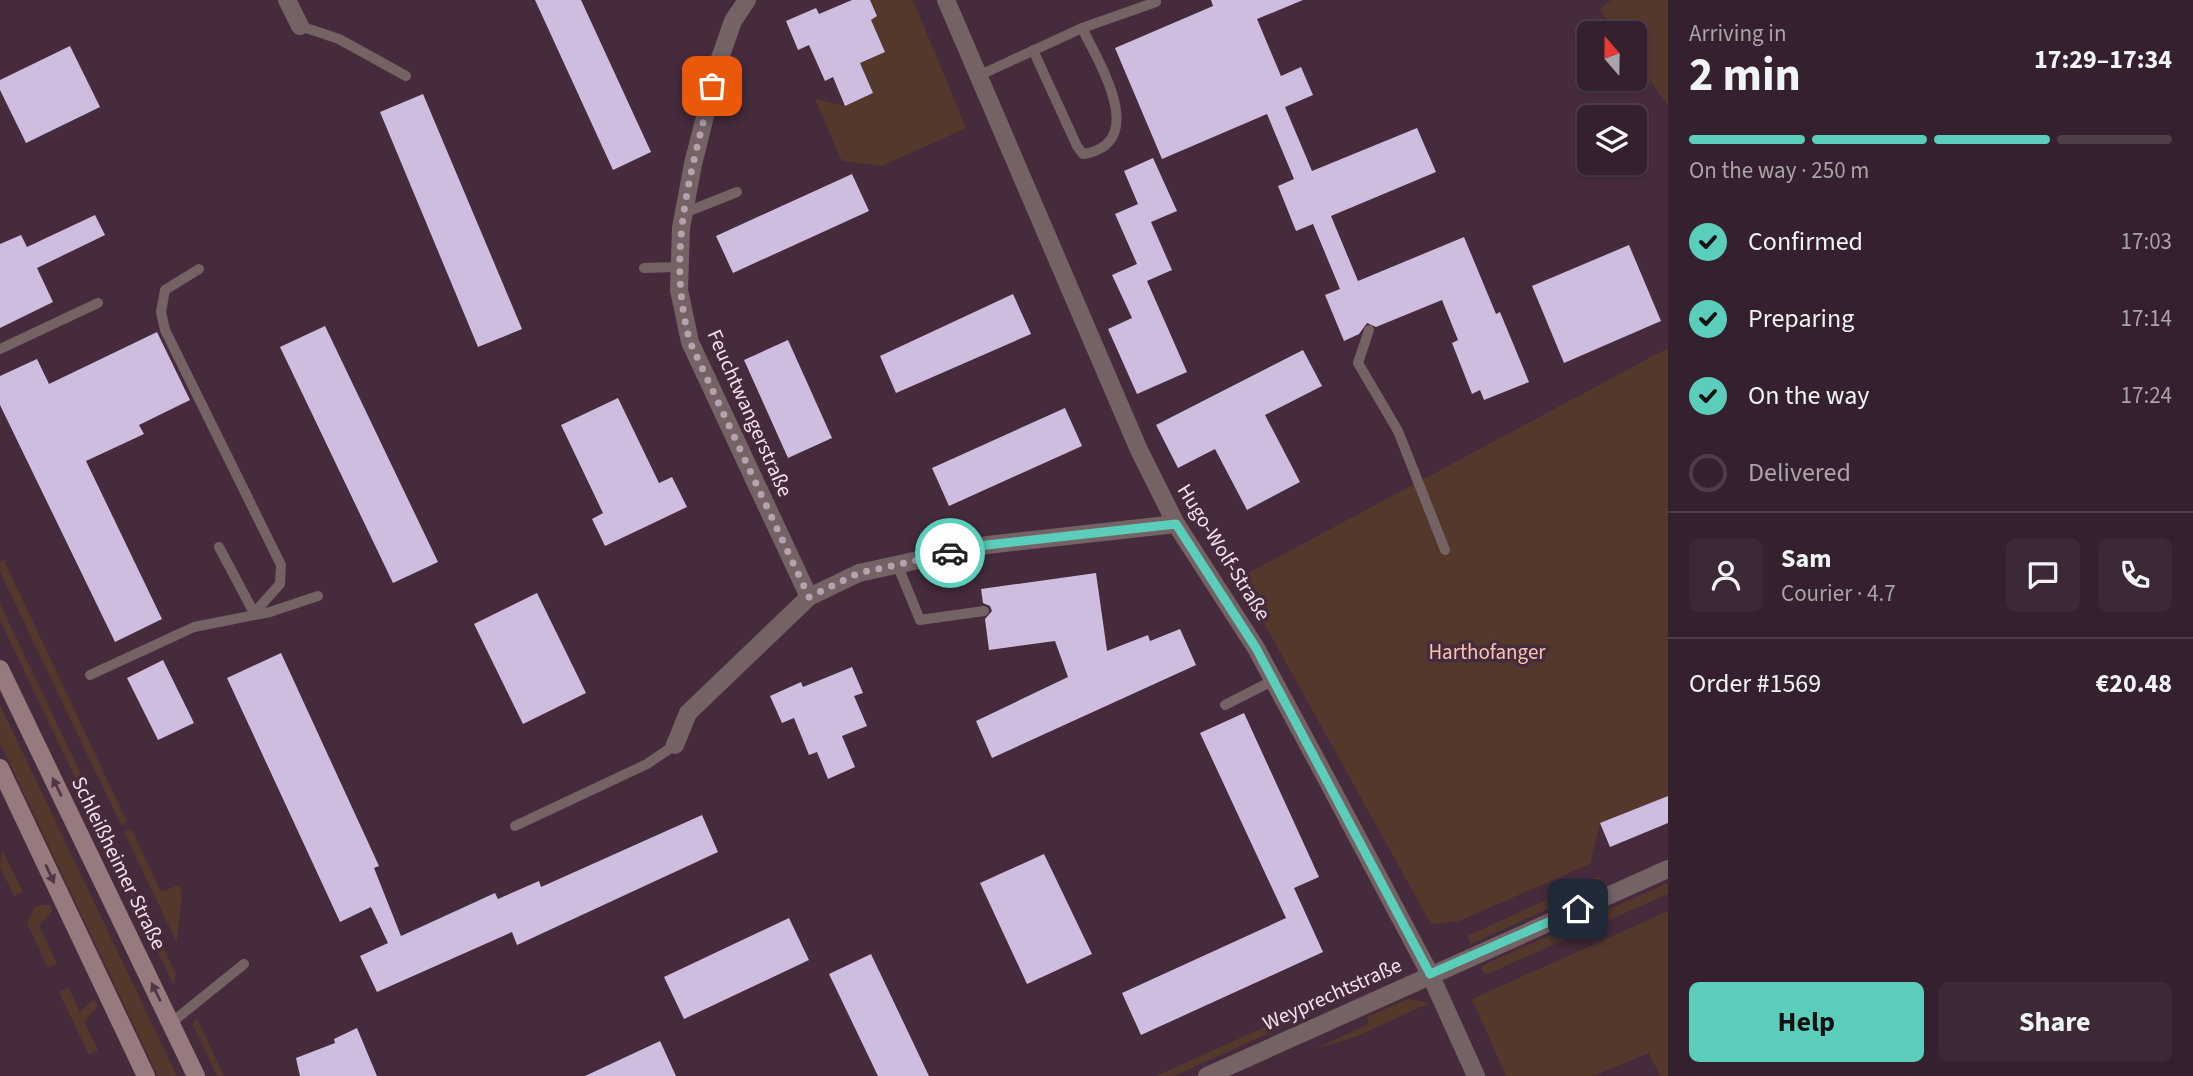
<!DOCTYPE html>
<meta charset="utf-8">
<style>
:root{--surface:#34202e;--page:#3c2836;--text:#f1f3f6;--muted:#a9a3aa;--line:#4e3e4a;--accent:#5bcebb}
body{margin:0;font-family:"Source Sans 3",sans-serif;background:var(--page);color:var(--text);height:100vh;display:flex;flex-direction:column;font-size:26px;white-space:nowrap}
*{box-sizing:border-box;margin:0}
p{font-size:23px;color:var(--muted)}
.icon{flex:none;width:38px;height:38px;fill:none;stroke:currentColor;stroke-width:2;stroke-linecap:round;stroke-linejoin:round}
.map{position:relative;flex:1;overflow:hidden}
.panel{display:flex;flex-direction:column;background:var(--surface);width:525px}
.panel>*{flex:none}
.needle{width:46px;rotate:340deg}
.buttons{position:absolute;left:1577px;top:21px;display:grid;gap:14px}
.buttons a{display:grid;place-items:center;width:70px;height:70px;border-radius:10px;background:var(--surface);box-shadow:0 2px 5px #0004,0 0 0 2px var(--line);font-size:35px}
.pin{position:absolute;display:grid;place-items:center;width:60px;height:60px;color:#fff;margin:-30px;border-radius:14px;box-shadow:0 4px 10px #0006}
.courier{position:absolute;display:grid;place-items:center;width:70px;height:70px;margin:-35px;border:5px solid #5bcebb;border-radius:50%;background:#fff;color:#222;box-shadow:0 2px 9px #0007}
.summary em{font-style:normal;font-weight:700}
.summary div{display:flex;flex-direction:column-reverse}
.summary{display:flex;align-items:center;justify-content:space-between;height:119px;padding:0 21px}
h1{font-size:46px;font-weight:700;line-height:52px}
.bar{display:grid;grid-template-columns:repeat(4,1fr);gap:10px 7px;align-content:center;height:84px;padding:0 21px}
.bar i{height:9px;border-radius:5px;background:var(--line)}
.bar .on{background:var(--accent)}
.bar p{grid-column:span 4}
.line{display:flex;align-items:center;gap:18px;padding:0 21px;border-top:2px solid var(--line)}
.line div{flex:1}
.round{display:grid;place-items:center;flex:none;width:74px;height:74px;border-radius:10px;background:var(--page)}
ol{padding:0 21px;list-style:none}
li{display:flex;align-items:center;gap:21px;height:77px}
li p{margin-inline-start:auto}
li .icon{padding:7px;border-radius:50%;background:var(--accent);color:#111;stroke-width:4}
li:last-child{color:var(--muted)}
li i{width:38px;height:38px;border:4px solid var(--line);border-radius:50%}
.primary-button{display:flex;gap:14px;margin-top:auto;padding:14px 21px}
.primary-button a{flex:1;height:80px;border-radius:10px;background:var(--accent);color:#111;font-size:28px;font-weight:700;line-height:80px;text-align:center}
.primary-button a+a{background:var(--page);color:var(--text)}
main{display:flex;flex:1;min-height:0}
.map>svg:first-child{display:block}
.green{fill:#55382c}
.building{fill:#cebdde}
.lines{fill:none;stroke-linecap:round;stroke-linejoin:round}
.service{stroke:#746264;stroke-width:10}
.minor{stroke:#746264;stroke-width:18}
.tertiary{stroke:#746264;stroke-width:18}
.secondary{stroke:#977a7d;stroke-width:18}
.oneway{fill:#523747}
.done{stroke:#b6a1af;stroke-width:7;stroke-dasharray:0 12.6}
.route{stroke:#5bcebb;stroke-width:9}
.labels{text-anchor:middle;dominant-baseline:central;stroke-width:7;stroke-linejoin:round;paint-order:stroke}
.street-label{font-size:21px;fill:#f3e1ec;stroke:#462b3d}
.park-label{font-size:21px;fill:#f9c5b0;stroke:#462b3d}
</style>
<main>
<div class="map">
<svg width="1668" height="1076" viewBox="0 0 1668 1076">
<rect width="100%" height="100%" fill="#462b3d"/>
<!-- green -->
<g class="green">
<polygon points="870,0 913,0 966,128 882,166 842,161 815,99 845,106 873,94 860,63 885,52 871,20 877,16"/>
<polygon points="1611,0 1668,0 1668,106 1635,59 1634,33 1616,33 1600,10"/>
<polygon points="1668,348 1668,796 1600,823 1590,864 1459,921 1431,924 1239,578"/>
<polygon points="4,560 127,822 121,825 0,572 0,562"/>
<polygon points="0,604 176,974 174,986 0,620"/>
<polygon points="0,705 177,1076 158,1076 0,743"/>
<polygon points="131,828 161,892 179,885 182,893 177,943 124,832"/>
<polygon points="2,850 23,892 14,896 0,867"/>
<polygon points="1599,876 1603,884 1471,944 1467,936"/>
<polygon points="1668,883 1668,894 1485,975 1481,966"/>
<polygon points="41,905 50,905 52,911 39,926 57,964 48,968 27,923 34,908"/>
<polygon points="1668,911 1668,1076 1660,1076 1649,1053 1593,1076 1506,1076 1472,999"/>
<polygon points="1396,968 1382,982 1174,1076 1156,1076"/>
<polygon points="68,987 80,1012 94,999 98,1006 84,1022 98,1050 89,1055 59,992"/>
<polygon points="1408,999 1429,1003 1358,1036 1312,1050 1369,1024 1367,1017"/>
<polygon points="196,1016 224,1076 217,1076 193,1025"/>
</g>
<!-- building -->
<g class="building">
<polygon points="535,0 581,0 651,152 613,170"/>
<polygon points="852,0 870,0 877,16 871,20 885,52 860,63 873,93 845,106 833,77 825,81 809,45 798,50 786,21 816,8 819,14"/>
<polygon points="1211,0 1303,0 1257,19 1281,76 1301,67 1313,95 1285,107 1312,171 1417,128 1436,172 1331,216 1358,281 1464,237 1496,314 1500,312 1529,382 1484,400 1480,390 1472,394 1452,343 1458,340 1442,300 1376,327 1367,323 1359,334 1344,341 1325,295 1340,289 1313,224 1296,231 1278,186 1294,179 1267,114 1162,159 1115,48 1213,6"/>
<polygon points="70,46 100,107 26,143 0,90 0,80"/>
<polygon points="423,94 522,329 478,347 380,112"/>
<polygon points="1153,158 1177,211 1151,222 1172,270 1147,281 1187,372 1137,394 1108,329 1132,318 1112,275 1137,264 1115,214 1138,204 1124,171"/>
<polygon points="852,174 869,211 733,273 716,236"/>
<polygon points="95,215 105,235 37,268 53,302 0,328 0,244 21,235 27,247"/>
<polygon points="1629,245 1661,321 1564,363 1532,286"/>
<polygon points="1013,294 1031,334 896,393 880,356"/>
<polygon points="325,326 438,562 393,583 280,347"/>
<polygon points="157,332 190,400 139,425 144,434 86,461 162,619 115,642 0,405 0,376 37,359 49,384"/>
<polygon points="788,340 832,438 788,458 744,360"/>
<polygon points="1303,350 1322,386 1265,415 1300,482 1247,510 1215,449 1178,468 1156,425"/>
<polygon points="618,398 659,483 672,477 687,507 605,546 592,519 603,513 561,425"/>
<polygon points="1065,408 1082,446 949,506 932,468"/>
<polygon points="1096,573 1107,651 1148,635 1150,641 1180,629 1196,665 992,758 976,721 1068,677 1055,641 989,650 985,619 992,611 990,606 983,603 981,589"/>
<polygon points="537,593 586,693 523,724 474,624"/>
<polygon points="281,653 379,866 374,868 401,936 495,893 498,899 539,881 541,887 702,815 718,852 517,945 512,932 377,992 360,956 388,943 371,907 340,922 227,678"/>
<polygon points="163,660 194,723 158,740 127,678"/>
<polygon points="852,667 863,693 854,696 867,726 842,736 855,767 828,779 817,752 809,755 794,718 782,723 770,696 801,682 803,687"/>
<polygon points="1244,713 1319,877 1294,888 1323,952 1141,1035 1122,993 1286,918 1200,733"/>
<polygon points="1668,796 1668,823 1610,847 1600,823"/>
<polygon points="1044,854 1092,954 1027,984 980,883"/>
<polygon points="789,918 809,960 684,1019 664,977"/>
<polygon points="871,954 929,1076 878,1076 829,974"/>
<polygon points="357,1028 377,1076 300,1076 296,1058 335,1043 334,1039"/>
<polygon points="660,1041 676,1076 585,1076"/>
</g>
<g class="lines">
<!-- service -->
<g class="service">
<polyline points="300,26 339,39 406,76"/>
<path d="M1033,50l44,96 6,8c67,-11 16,-91 -1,-126"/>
<polyline points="978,76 1082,28 1156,2"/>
<polyline points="684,213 737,192"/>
<polyline points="644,268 678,267"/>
<polyline points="199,269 165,290 161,312 165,330 281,565 280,584 254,613 219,547"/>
<polyline points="1369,330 1358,363 1398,431 1445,550"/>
<polyline points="0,349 98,303"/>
<polyline points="897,564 920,620 984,611"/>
<polyline points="90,675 194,627 270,612 318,596"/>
<polyline points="1225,705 1274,680"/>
<polyline points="515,826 647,764 675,745"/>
<polyline points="171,1023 244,964"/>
</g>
<!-- minor -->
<g class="minor">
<polyline points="287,0 300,26"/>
<polyline points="747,0 733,21 719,61 693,164 681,228 679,290 690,342 809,597"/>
<polyline points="946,0 1139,450 1176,524 1256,648 1326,778 1430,974 1476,1076"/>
<polyline points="675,745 688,713 809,597 859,573 987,545 1176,524"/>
</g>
<!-- tertiary -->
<polyline class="tertiary" points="1207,1076 1668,869"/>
<!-- secondary -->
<g class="secondary">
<polyline points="0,669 196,1076"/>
<polyline points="0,768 146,1076"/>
</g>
</g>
<!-- one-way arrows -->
<defs><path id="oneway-solid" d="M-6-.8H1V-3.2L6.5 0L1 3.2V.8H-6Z" transform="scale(1.75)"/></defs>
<g class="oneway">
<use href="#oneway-solid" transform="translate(57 787) rotate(-116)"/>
<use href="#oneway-solid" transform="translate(50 874) rotate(65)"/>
<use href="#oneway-solid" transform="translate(156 992) rotate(-116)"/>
</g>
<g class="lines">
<!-- done -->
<path class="done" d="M712,86c-21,89 -47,164 -22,256l119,255 50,-24 91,-20"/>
<!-- route -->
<polyline class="route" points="950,553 987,545 1176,524 1256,648 1430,974 1578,909"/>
</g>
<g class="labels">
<!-- street labels -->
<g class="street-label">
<text transform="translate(750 413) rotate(66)">Feuchtwangerstraße</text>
<text transform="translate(1224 552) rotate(58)">Hugo-Wolf-Straße</text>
<text transform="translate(119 863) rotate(64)">Schleißheimer Straße</text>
<text transform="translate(1332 994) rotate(-24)">Weyprechtstraße</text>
</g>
<!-- park labels -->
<g class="park-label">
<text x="1487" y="652">Harthofanger</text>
</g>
</g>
</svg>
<div class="buttons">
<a><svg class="needle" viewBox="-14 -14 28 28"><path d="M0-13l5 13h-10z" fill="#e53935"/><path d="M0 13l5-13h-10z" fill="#a9a3aa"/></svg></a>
<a><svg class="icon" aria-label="layers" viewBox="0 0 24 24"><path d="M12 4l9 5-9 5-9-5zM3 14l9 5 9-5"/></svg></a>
</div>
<div class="pin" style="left:712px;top:86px;background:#ea580c"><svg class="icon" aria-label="bag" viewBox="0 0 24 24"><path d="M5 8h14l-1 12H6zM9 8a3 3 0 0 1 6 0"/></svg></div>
<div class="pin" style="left:1578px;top:909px;background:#1f2937"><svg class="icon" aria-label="home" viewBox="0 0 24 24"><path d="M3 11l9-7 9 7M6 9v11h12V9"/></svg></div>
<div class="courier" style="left:950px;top:553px"><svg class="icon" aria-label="car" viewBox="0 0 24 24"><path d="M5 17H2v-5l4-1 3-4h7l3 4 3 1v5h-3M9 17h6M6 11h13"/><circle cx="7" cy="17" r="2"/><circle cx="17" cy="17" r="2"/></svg></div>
</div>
<section class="panel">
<div class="summary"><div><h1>2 min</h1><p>Arriving in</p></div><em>17:29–17:34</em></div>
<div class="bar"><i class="on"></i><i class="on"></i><i class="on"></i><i></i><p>On the way · 250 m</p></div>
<ol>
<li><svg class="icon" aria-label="check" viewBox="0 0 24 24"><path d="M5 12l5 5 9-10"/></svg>Confirmed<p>17:03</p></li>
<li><svg class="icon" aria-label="check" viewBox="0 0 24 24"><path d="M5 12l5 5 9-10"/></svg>Preparing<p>17:14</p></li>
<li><svg class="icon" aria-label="check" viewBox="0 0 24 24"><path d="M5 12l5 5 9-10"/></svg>On the way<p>17:24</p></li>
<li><i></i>Delivered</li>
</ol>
<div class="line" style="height:126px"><a class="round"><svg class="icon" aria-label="person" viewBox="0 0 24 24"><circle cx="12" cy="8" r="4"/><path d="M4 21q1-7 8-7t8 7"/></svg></a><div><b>Sam</b><p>Courier · 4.7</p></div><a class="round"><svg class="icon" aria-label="chat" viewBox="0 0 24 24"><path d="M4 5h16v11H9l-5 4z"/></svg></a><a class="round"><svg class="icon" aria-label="phone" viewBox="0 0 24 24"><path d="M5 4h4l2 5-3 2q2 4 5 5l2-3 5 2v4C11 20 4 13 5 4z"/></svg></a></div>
<div class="line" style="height:91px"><div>Order #1569</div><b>€20.48</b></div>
<div class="primary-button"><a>Help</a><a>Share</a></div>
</section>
</main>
